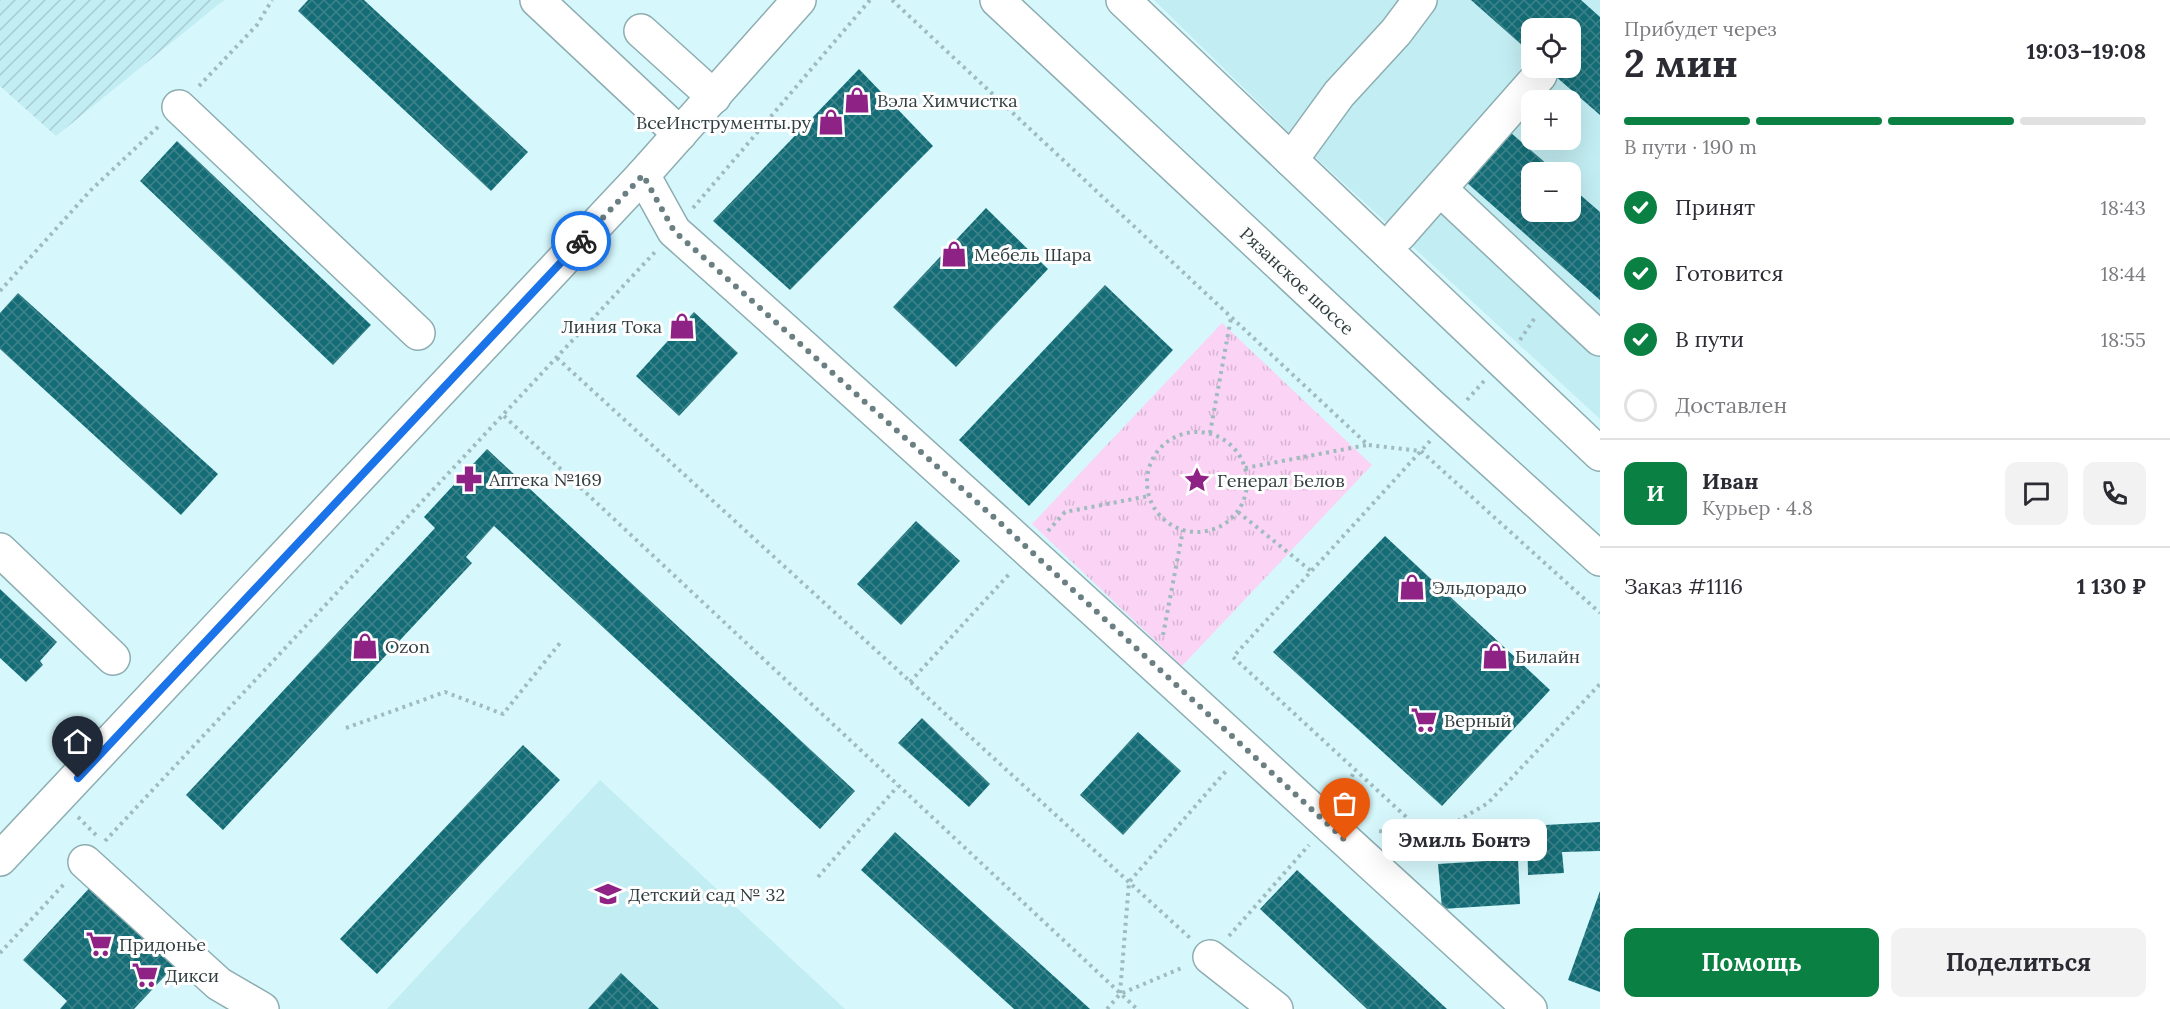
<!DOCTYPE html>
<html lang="ru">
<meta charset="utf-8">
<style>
:root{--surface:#fff;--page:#f2f2f3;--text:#2b2b33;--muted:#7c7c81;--line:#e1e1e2;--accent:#0b8043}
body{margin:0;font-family:Lora,serif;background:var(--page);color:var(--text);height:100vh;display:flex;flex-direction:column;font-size:22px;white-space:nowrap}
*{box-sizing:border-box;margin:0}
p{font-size:20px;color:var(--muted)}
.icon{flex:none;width:33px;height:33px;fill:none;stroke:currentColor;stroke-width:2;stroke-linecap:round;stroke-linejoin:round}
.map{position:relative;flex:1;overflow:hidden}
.side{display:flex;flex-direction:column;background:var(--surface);width:570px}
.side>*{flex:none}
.buttons{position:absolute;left:1521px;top:18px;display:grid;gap:12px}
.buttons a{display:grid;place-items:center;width:60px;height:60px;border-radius:12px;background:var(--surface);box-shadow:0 6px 24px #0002;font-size:30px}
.pin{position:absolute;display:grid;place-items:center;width:51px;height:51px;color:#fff;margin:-62px -26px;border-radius:50% 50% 50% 0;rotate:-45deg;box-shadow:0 0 6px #0007}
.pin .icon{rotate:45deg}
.courier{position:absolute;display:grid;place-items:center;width:60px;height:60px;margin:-30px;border:4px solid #1a73e8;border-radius:50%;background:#fff;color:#222;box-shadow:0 2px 8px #0007}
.bubble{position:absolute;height:42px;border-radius:12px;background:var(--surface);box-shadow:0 6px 24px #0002;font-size:20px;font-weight:700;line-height:42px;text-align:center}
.head em{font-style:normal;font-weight:700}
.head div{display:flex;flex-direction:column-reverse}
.head{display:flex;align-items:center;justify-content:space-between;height:102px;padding:0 24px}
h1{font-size:39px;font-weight:700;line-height:45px}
.bar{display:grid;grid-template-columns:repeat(4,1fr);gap:9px 6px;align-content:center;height:72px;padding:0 24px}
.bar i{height:8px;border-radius:4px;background:var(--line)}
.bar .current{background:var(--accent)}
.bar p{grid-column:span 4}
.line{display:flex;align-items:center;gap:15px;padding:0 24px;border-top:2px solid var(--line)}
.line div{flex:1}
.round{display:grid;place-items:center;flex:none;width:63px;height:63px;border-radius:12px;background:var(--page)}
ol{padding:0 24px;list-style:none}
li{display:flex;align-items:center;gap:18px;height:66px}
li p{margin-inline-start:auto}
li .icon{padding:6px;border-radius:50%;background:var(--accent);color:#fff;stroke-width:4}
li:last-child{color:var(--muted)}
li i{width:33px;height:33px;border:3px solid var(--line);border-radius:50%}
.action{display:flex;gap:12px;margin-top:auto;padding:12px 24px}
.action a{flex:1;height:69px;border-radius:12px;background:var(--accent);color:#fff;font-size:24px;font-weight:700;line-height:69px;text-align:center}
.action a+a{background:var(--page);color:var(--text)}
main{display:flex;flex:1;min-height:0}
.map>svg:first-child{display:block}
.built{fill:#c2edf2;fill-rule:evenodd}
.industrial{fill:url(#industrial-furrows)}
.park{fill:url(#park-tufts)}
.building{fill:url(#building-cross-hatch)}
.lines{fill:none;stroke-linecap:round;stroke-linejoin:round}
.minor-casing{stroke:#8dadb1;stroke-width:36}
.major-casing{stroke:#8dadb1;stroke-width:36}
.path{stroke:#9fbbbe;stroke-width:4;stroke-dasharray:3 4.5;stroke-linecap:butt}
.minor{stroke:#fff;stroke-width:33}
.major{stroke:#fff;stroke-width:33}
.done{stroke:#6a7f81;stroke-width:6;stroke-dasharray:0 10.8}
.route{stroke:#1a73e8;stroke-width:8}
.labels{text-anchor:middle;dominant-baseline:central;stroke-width:6;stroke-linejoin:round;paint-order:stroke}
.poi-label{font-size:18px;fill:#303e3f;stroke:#fefefe;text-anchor:start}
.street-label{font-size:18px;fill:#303e3f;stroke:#fefefe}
</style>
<main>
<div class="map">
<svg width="1600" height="1009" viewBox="0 0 1600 1009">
<defs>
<pattern id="industrial-furrows" width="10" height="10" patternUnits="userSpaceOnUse" patternTransform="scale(1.5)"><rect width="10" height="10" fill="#c2edf2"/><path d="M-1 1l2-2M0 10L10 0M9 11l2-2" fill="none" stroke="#a7ccd1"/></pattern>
<pattern id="park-tufts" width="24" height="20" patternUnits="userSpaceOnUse" patternTransform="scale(1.5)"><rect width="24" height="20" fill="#fbd3f5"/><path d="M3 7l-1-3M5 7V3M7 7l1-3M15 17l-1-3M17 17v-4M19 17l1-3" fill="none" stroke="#d7b6d3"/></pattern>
<pattern id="building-cross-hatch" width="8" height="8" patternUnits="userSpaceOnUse" patternTransform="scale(1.5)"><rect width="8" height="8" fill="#146d76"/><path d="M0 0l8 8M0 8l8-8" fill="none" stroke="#3f838a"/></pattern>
</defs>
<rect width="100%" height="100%" fill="#d6f8fc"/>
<!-- built -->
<g class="built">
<path d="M1154,0h446v419l-298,-274zM1532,28h38v40h-38zM1532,100h38v40h-38zM1532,172h38v40h-38z"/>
<polygon points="600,780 845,1009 387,1009"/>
</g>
<!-- industrial -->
<polygon class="industrial" points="0,0 224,0 56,136 0,86"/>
<!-- park -->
<polygon class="park" points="1222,323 1372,465 1182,666 1032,524"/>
<!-- building -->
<g class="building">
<polygon points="308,0 364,0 528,152 491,191 298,11"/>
<polygon points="1471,0 1581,0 1600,17 1600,115 1546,68 1570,68 1570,28 1532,28 1532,54"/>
<polygon points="859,69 933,146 790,290 713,221"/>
<polygon points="1510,132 1556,172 1532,172 1532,212 1570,212 1570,186 1600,212 1600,300 1466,182"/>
<polygon points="177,141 371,325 333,365 140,181"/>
<polygon points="986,208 1048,269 956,367 893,307"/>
<polygon points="1105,285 1173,350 1029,506 959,440"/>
<polygon points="18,293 218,474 181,515 0,349 0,313"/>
<polygon points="694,312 738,353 679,416 636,376"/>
<polygon points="487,449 855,791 820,829 494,526 466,557 472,563 223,830 186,795 435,528 424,517"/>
<polygon points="916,521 960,561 901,625 857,584"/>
<polygon points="1385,536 1550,690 1442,806 1273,652"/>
<polygon points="0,589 57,642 40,661 43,665 26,682 0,658"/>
<polygon points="922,718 990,784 969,807 898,743"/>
<polygon points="1138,732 1181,771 1123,835 1080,795"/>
<polygon points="523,745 560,780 377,974 340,939"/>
<polygon points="1600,822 1600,851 1562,852 1564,873 1528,875 1527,826"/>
<polygon points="895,832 1090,1009 1014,1009 861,870"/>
<polygon points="1518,859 1520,904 1442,909 1438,864"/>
<polygon points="1297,870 1447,1009 1367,1009 1260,909"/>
<polygon points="94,883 179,961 134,1009 60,1009 67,1001 23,960"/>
<polygon points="1600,891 1600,992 1568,980"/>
<polygon points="621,973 659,1009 588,1009"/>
</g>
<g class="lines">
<!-- minor casing -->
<g class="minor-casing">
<g id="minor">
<polyline points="537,0 680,134"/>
<polyline points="1123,0 1600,454"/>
<polyline points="641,31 714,97"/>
<polyline points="179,107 418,333"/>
<polyline points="1291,160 1339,94 1396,32 1420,0"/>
<path d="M643,175l31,56c288,256 571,518 856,778"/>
<polyline points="1440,189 1600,339"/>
<polyline points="1399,235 1540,75"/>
<polyline points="0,550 113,658"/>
<polyline points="0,859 643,175 799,0"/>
<polyline points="85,862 219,984 262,1009"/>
<polyline points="1210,957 1276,1009"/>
</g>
</g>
<!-- major casing -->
<g class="major-casing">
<polyline id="major" points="997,0 1428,403 1600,559"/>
</g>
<!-- path -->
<g class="path">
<polyline points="892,0 1368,445 1421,451 1600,613"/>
<polyline points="199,86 257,25 272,0"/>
<polyline points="693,208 870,0"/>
<polyline points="0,291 91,190 160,125"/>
<polyline points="1520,340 1536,316"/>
<polyline points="557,358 1190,938"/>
<polyline points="1467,400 1484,381"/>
<polyline points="504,416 1137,1009"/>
<circle cx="1197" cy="482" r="50"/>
<polyline points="1210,433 1231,318"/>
<polyline points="1430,441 1233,657 1429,838 1488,803 1600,684"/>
<polyline points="1245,468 1367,445"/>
<polyline points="1238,512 1311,571"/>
<polyline points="1048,531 1065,512 1149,496"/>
<polyline points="1163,635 1183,530"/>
<polyline points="910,682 1011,572"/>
<polyline points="346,728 445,692 503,714 560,643"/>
<polyline points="1342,797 1355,770"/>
<polyline points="78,817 96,835"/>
<polyline points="1379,831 1428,838"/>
<polyline points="105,841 655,252"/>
<polyline points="818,877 898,786"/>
<polyline points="1229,936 1309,845"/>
<polyline points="0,953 65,883"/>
<polyline points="1120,993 1129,882 1226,771"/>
<polyline points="1107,1009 1120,994 1184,967"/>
</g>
<!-- minor -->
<use href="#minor" class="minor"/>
<!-- major -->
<use href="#major" class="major"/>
</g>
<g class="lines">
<!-- done -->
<polyline class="done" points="581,241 643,175 674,231 998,521 1345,840"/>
<!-- route -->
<polyline class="route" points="78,778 581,241"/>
</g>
<!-- icons -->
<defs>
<g id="shop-bare" transform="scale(2.07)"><path d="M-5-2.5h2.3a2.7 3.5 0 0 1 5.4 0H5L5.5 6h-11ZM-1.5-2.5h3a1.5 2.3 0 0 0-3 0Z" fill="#8e2285" stroke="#fefefe" stroke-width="2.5" paint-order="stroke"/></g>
<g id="pharmacy-bare" transform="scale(2.07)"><path d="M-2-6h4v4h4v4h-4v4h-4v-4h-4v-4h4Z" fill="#8e2285" stroke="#fefefe" stroke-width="2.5" paint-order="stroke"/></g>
<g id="sight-bare" transform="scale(2.07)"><path d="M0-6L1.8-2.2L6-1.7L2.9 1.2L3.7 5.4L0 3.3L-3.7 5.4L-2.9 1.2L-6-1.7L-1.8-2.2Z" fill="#8e2285" stroke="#fefefe" stroke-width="2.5" paint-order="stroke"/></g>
<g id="supermarket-bare" transform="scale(2.07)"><path d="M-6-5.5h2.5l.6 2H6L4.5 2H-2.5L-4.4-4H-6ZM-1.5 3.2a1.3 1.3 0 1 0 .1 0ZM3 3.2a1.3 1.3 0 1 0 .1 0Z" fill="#8e2285" stroke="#fefefe" stroke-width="2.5" paint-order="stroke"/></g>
<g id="school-bare" transform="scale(2.07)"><path d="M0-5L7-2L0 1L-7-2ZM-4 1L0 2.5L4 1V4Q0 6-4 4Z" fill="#8e2285" stroke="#fefefe" stroke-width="2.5" paint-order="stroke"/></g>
</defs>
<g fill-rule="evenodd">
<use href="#shop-bare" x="857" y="100"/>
<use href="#shop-bare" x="831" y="122"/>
<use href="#shop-bare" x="954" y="254"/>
<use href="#shop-bare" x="682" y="326"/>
<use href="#pharmacy-bare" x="469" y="479"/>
<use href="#sight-bare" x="1197" y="480"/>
<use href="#shop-bare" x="1412" y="587"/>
<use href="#shop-bare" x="365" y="646"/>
<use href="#shop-bare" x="1495" y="656"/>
<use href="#supermarket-bare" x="1424" y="720"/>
<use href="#school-bare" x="608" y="894"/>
<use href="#supermarket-bare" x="99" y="944"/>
<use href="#supermarket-bare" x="145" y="975"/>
</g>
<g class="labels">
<!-- poi labels -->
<g class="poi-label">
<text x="877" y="100">Вэла Химчистка</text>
<text x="811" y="122" text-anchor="end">ВсеИнструменты.ру</text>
<text x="974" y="254">Мебель Шара</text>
<text x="662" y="326" text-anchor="end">Линия Тока</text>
<text x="489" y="479">Аптека №169</text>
<text x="1217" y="480">Генерал Белов</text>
<text x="1432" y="587">Эльдорадо</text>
<text x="385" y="646">Ozon</text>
<text x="1515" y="656">Билайн</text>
<text x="1444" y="720">Верный</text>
<text x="628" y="894">Детский сад № 32</text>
<text x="119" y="944">Придонье</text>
<text x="165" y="975">Дикси</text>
</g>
<!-- street labels -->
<g class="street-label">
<text transform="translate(1297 281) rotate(43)">Рязанское шоссе</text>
</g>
</g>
</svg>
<div class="buttons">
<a><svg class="icon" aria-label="locate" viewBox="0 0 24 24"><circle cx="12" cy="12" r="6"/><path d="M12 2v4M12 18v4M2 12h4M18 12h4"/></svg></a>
<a>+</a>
<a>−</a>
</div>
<div class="pin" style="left:1345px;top:840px;background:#ea580c"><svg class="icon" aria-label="bag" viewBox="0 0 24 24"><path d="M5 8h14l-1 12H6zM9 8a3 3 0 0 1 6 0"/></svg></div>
<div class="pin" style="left:78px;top:778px;background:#1f2937"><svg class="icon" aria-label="home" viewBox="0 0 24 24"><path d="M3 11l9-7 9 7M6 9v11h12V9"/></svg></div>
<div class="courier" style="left:581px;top:241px"><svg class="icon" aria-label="bike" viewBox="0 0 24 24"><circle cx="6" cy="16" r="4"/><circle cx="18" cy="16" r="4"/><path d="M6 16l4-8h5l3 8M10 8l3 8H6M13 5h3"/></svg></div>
<div class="bubble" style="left:1382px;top:819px;width:165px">Эмиль Бонтэ</div>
</div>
<section class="side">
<div class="head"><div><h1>2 мин</h1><p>Прибудет через</p></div><em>19:03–19:08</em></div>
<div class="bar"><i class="current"></i><i class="current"></i><i class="current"></i><i></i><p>В пути · 190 m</p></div>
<ol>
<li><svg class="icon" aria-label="check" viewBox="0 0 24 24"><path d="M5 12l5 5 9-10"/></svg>Принят<p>18:43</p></li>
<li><svg class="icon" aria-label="check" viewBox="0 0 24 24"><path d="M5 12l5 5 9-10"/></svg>Готовится<p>18:44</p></li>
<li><svg class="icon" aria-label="check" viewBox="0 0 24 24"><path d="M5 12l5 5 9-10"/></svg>В пути<p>18:55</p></li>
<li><i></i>Доставлен</li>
</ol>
<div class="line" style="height:108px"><b class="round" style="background:var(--accent);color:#fff">И</b><div><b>Иван</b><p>Курьер · 4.8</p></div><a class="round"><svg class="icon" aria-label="chat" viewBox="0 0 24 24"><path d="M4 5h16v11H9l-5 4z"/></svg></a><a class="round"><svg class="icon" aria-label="phone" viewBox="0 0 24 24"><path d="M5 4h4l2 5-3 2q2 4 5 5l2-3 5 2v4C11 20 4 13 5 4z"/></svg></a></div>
<div class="line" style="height:78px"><div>Заказ #1116</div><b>1 130 ₽</b></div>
<div class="action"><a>Помощь</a><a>Поделиться</a></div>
</section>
</main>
